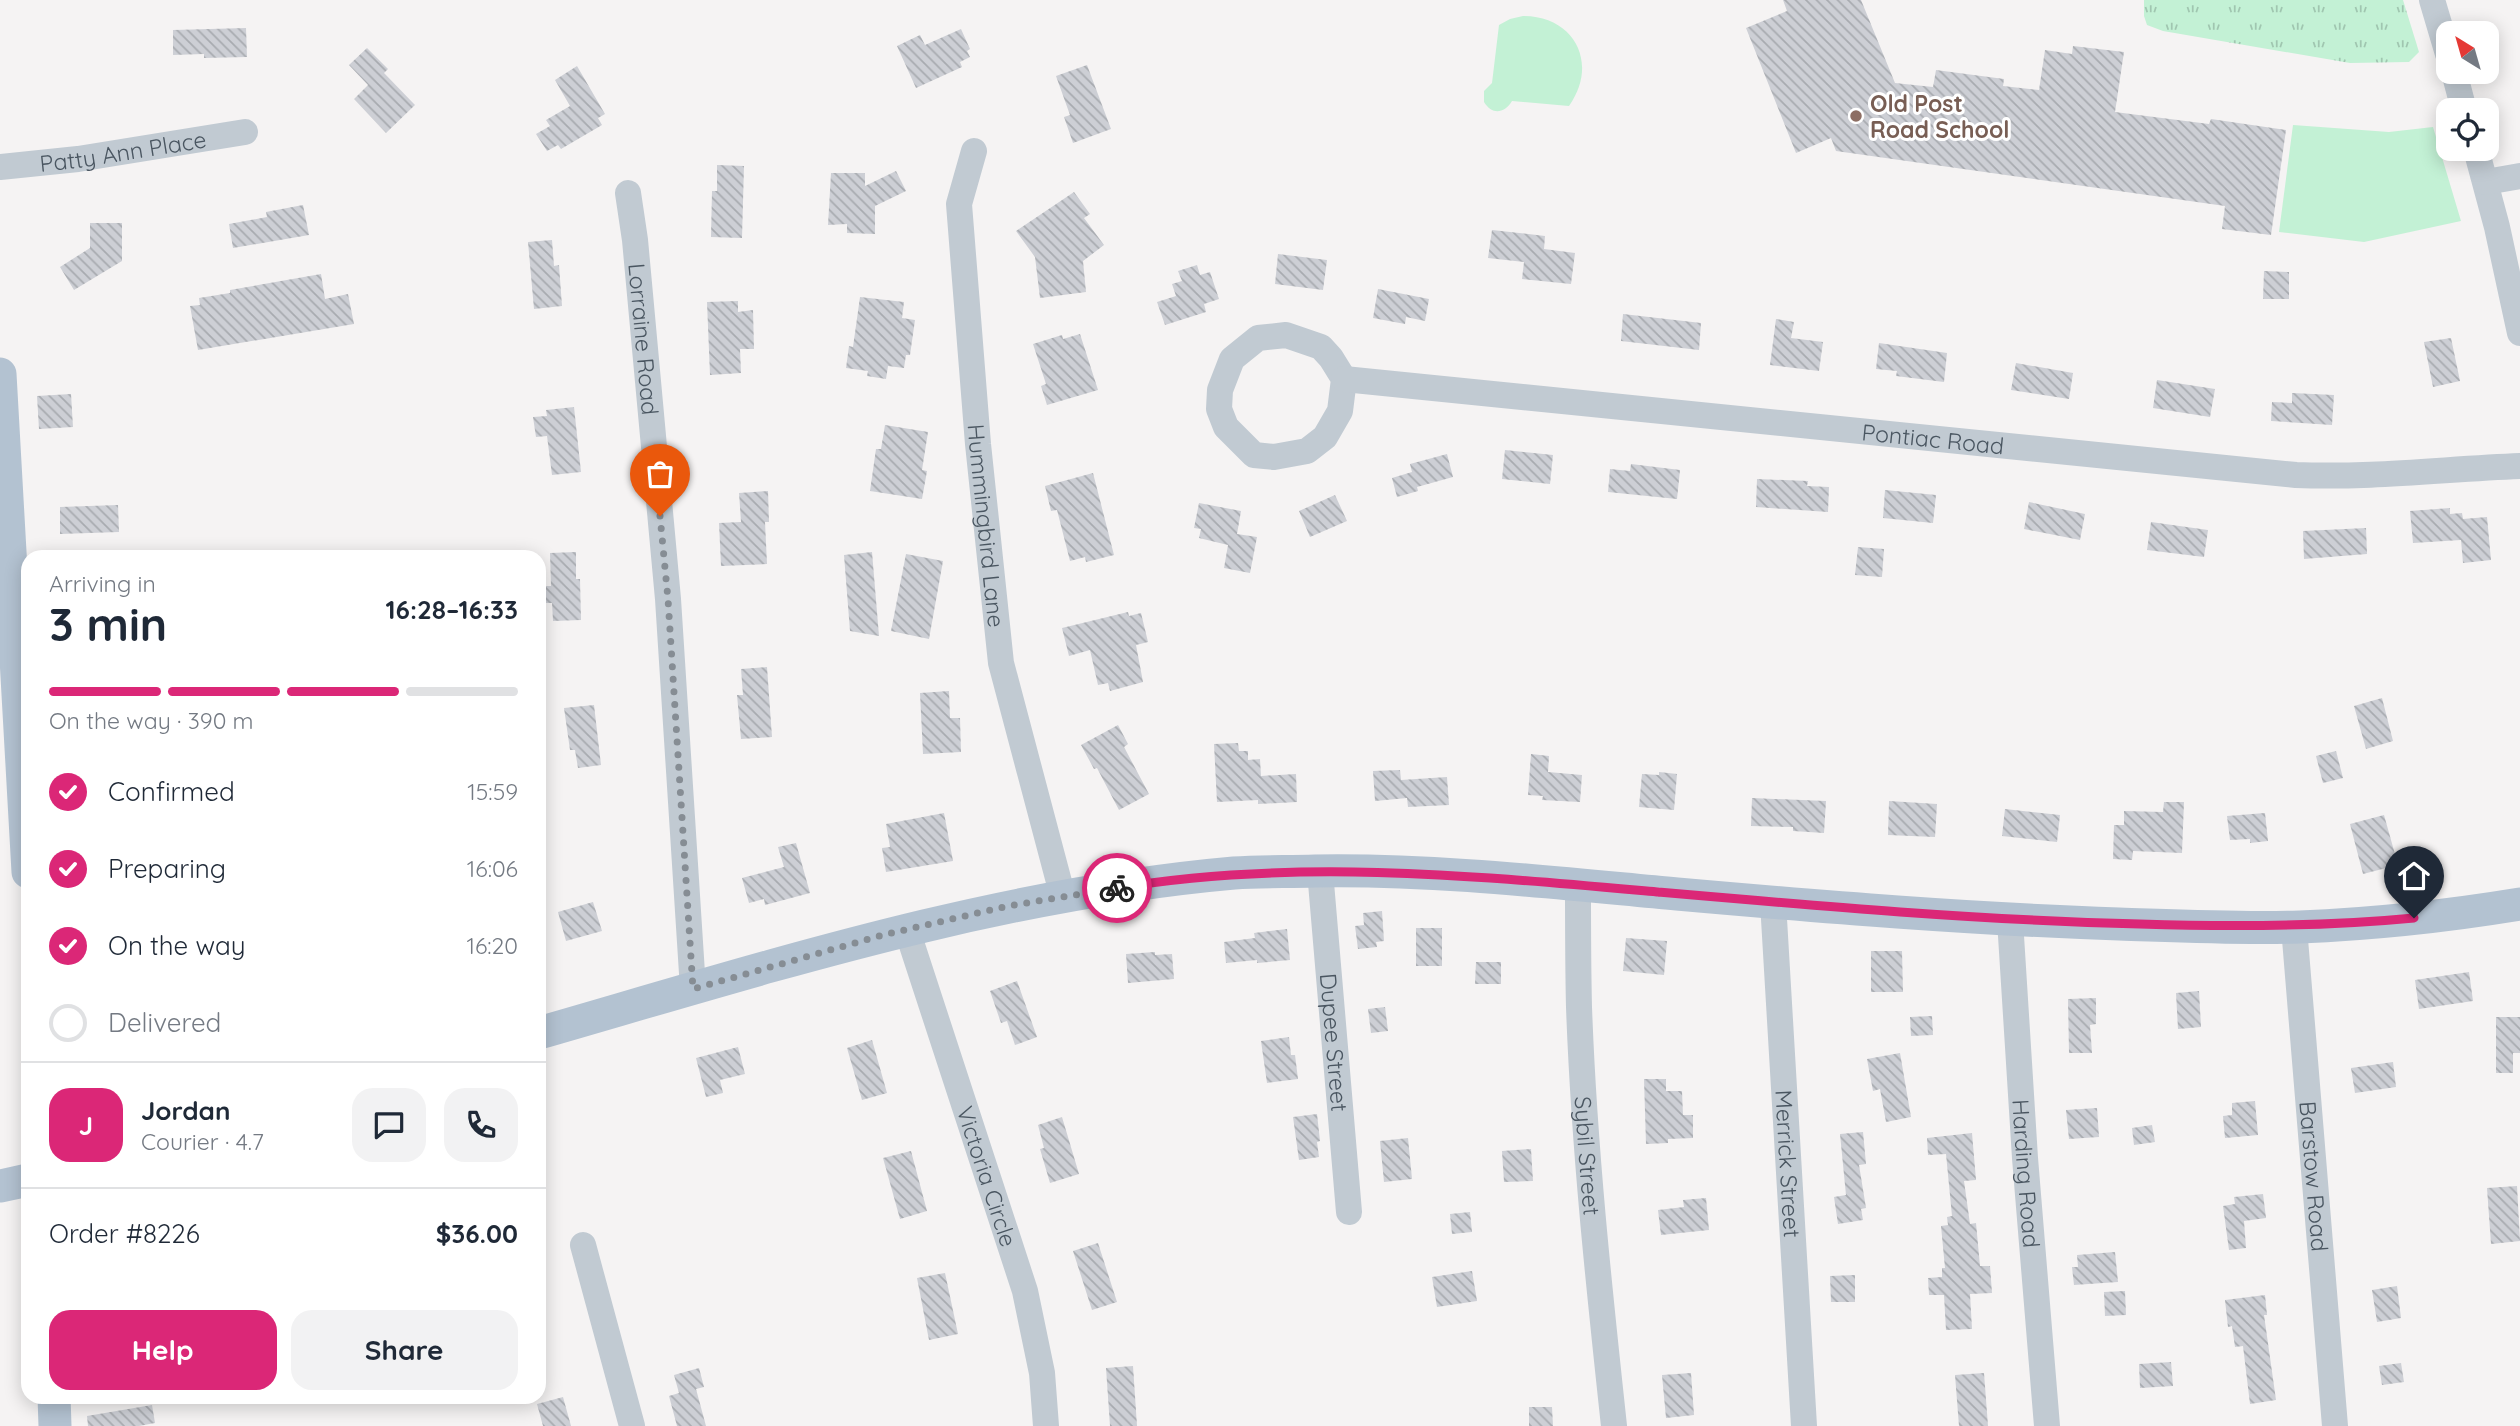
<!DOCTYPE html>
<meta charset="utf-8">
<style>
:root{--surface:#fff;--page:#f2f2f3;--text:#1f2937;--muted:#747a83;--line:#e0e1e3;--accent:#db2777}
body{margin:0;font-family:Quicksand,sans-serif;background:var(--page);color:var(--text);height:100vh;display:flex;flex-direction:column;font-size:26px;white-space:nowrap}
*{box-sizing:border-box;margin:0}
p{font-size:23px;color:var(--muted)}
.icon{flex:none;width:38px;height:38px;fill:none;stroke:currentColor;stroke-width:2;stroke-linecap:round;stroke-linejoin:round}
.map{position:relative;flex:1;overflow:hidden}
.sheet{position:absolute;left:21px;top:550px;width:525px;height:854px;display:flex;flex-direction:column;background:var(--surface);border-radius:21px;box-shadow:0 4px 18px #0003}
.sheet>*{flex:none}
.needle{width:46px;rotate:323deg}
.controls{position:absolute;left:2436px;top:21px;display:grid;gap:14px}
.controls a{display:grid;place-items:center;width:63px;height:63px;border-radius:14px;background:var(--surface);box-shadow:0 4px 18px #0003;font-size:35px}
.pin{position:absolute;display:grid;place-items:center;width:60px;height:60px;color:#fff;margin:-72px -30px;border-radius:50% 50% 50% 0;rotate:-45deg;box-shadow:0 0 7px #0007}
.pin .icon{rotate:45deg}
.courier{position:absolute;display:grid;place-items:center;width:70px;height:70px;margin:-35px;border:5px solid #db2777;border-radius:50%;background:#fff;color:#222;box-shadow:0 2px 9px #0007}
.overview em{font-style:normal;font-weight:800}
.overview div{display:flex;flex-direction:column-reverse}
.overview{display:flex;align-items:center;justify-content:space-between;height:119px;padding:0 28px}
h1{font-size:46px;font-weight:800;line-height:52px}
.bar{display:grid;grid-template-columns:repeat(4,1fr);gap:10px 7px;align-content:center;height:84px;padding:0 28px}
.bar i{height:9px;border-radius:5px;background:var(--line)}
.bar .current{background:var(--accent)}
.bar p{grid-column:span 4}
.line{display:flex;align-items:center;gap:18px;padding:0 28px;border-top:2px solid var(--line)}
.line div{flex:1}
.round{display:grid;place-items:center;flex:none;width:74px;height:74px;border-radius:21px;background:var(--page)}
ol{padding:0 28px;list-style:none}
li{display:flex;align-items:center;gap:21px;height:77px}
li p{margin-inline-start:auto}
li .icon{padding:7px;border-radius:50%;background:var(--accent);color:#fff;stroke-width:4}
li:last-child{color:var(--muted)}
li i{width:38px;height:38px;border:4px solid var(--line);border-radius:50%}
.primary-button{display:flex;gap:14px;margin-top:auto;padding:14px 28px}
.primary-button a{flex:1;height:80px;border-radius:21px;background:var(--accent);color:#fff;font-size:28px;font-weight:800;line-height:80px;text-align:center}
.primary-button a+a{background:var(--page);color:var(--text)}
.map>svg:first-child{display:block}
.grass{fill:url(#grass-tufts)}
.green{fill:#c3f1d5}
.building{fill:url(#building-back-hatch)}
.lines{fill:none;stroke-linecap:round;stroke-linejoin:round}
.minor{stroke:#c1cad2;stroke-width:26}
.major{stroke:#b3c2d1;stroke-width:33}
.done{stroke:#868d94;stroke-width:7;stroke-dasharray:0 12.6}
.route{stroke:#db2777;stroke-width:9}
.education-dot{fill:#8d6e63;stroke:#fff;stroke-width:2.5}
.labels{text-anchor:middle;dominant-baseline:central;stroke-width:6;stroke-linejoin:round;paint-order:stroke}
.education-label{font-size:23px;font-weight:bold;fill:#785e54;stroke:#fff;text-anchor:start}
.street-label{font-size:23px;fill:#4a5661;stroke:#fff}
</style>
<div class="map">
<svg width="2520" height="1426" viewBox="0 0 2520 1426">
<defs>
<pattern id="grass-tufts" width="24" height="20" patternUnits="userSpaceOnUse" patternTransform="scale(1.75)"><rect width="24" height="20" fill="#c3f1d5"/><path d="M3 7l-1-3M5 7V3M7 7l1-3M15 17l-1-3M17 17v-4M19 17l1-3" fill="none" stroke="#a0c6b0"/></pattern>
<pattern id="building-back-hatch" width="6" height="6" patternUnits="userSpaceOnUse" patternTransform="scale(1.75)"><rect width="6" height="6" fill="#cdcfd5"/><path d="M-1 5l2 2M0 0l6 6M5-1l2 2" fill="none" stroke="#a8abb0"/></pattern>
</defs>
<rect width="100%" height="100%" fill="#f5f3f3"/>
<!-- grass -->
<polygon class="grass" points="2144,0 2403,0 2419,52 2409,62 2350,63 2163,31 2147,25 2144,16"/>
<!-- green -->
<g class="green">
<path d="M1523,16c52,0 76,48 46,90l-57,-5c-8,13 -20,14 -28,1v-11l8,-8 7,-58 11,-6z"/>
<polygon points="2293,125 2389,132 2433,127 2461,221 2364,242 2279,232"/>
</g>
<!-- building -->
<g class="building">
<polygon points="1783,0 1861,0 1895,83 1933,87 1936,70 2004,79 2003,86 2039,90 2045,50 2072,54 2073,46 2124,52 2115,112 2209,124 2211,119 2286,130 2271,235 2222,229 2225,206 1836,151 1831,138 1796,153 1746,28 1787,11"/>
<polygon points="246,28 247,57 204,58 204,54 173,55 173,30"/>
<polygon points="961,29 970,49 967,51 970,57 960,62 962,67 916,88 897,46 920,35 925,45"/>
<polygon points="367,48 388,69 384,73 415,105 386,133 354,99 368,85 349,65"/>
<polygon points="1087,65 1111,129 1073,143 1064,117 1070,115 1056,76"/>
<polygon points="577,66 605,114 598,118 602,125 561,149 558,145 547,151 536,134 550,126 546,120 570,106 555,80"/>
<polygon points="717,165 744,166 742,238 711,237 712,191 717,191"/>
<polygon points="896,171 906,191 875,206 875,234 847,233 847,224 828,225 831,173 865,173 865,186"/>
<polygon points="1074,192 1090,214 1084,218 1104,245 1083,261 1086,292 1040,298 1035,257 1016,231"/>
<polygon points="303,205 309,235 233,248 229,224 267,217 266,212"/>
<polygon points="90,223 122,223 122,261 74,290 60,267 90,248"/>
<polygon points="1492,230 1545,236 1544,249 1575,253 1571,284 1522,279 1524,262 1488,258"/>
<polygon points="552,240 554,266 559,265 562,306 534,309 528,242"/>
<polygon points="1278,254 1327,260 1323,290 1275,284"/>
<polygon points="1197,265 1200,275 1210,272 1219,299 1204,304 1206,312 1165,325 1157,302 1176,296 1172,284 1182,281 1178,271"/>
<polygon points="2264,271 2289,272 2289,299 2263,299"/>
<polygon points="321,274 325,299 348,294 354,324 198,350 190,306 200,305 199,298 230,293 230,290"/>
<polygon points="1378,289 1429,299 1425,321 1406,317 1405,324 1373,318"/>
<polygon points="860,297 904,302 902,318 915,320 910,355 906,355 904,368 888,366 886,379 867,376 868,371 846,368 849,346 853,347"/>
<polygon points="738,301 738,312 753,310 754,349 740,349 741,373 710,375 707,302"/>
<polygon points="1623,314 1701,323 1699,350 1621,341"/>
<polygon points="1776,319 1794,322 1791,338 1823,342 1819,371 1770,365"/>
<polygon points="1080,334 1098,390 1047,405 1041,386 1046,384 1033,344 1062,335 1063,339"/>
<polygon points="2451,338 2460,381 2433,387 2424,342"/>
<polygon points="1879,343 1947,353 1944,382 1896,376 1897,371 1876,369"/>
<polygon points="2016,363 2073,373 2069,399 2011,390"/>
<polygon points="2157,380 2215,389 2210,417 2153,408"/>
<polygon points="2292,393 2334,395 2332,425 2271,421 2272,402 2292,403"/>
<polygon points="71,394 73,427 39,429 37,396"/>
<polygon points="574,407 581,472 552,475 547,436 536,437 533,417 547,416 546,410"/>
<polygon points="885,425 928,432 922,470 927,471 922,499 870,491 876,449 881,449"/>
<polygon points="1505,450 1553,455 1550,484 1502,479"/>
<polygon points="1447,454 1453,477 1417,487 1418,491 1397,497 1392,478 1412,472 1410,464"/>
<polygon points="1631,464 1680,470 1677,499 1608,492 1610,469 1630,471"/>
<polygon points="1093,473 1114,555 1086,562 1085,557 1070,561 1057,510 1051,511 1045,486"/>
<polygon points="1757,479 1808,481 1807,486 1829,487 1828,512 1756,507"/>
<polygon points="1885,490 1936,495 1933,523 1883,518"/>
<polygon points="768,491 769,522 765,522 767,564 721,566 719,523 741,522 739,493"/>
<polygon points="1335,495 1347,521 1310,537 1299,511"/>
<polygon points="2029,502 2085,514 2080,540 2024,529"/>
<polygon points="1199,503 1241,511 1237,534 1257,537 1250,573 1224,568 1228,545 1199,538 1201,529 1194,528"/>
<polygon points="118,505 119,532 60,534 60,507"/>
<polygon points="2450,508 2450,514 2462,513 2463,519 2487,517 2491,560 2463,563 2461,540 2413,543 2410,511"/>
<polygon points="2151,522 2208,530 2204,557 2147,550"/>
<polygon points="2366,528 2367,554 2304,559 2303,531"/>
<polygon points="1858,547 1884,549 1882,577 1855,575"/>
<polygon points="576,552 576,579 580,579 581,620 553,621 552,603 540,603 540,586 551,586 550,553"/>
<polygon points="872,552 879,636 850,631 844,555"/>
<polygon points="906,554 943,561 929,639 891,631"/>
<polygon points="1128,612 1129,616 1141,613 1148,642 1136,645 1143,682 1110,691 1108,683 1098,685 1090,650 1069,656 1062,628"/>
<polygon points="767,667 772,737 741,739 737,695 743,695 741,669"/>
<polygon points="949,691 950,718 960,718 961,752 923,754 920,693"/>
<polygon points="2382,698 2393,741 2366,749 2354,706"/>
<polygon points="594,705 601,765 578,768 575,750 570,750 564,708"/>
<polygon points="1118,725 1128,744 1124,747 1149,794 1119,810 1097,768 1094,769 1081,745"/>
<polygon points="1238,743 1239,751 1248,751 1248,760 1260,759 1261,776 1296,774 1297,802 1258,804 1258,800 1217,802 1214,744"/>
<polygon points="2336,751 2343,778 2323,783 2316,756"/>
<polygon points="1531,754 1549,756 1548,772 1582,775 1580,802 1542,800 1543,796 1528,795"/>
<polygon points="1400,770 1401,780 1447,777 1449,805 1408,807 1407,798 1375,801 1373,771"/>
<polygon points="1659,772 1677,774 1674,810 1639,807 1642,774 1659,775"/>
<polygon points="1752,798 1826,801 1824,833 1793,831 1793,827 1751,826"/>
<polygon points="1889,801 1937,804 1935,837 1888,835"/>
<polygon points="2164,802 2184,802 2182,853 2133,851 2132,860 2113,859 2114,825 2124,825 2124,811 2163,812"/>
<polygon points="2005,809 2060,815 2057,842 2002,836"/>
<polygon points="944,813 953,861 886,872 882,848 890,847 886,824"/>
<polygon points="2265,813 2268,841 2250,843 2250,839 2230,840 2227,816"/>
<polygon points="2384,815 2398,865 2363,874 2350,824"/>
<polygon points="796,843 810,893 765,905 764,899 749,903 742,878 784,867 778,847"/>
<polygon points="593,902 602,931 566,941 558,912"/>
<polygon points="1382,911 1384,941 1376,942 1377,947 1358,949 1355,926 1364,925 1363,913"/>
<rect x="1416" y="928" width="26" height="38"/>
<polygon points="1287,929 1290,960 1257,963 1257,960 1226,963 1224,942 1255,938 1254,933"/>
<polygon points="1626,938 1667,941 1664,975 1623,971"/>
<polygon points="1871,951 1902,951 1903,992 1871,992"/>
<polygon points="1155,952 1155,955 1172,954 1174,979 1128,983 1126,954"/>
<polygon points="1476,962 1501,962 1501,984 1475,984"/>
<polygon points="2469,972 2473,1001 2419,1009 2415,980"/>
<polygon points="1017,981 1037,1037 1015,1045 1007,1021 1001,1023 990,991"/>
<polygon points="2199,991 2201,1027 2178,1029 2176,993"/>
<polygon points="2096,998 2096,1024 2090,1025 2092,1053 2069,1053 2068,999"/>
<polygon points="1385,1007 1388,1031 1371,1033 1368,1009"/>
<polygon points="1932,1016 1933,1035 1911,1036 1910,1017"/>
<polygon points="2496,1017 2520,1017 2520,1053 2513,1053 2513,1073 2496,1073"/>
<polygon points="1289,1037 1291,1055 1295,1055 1298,1079 1267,1083 1261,1041"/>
<polygon points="872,1040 887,1093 862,1100 847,1048"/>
<polygon points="738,1047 745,1074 720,1080 723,1093 706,1097 696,1058"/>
<polygon points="1900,1053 1911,1117 1886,1122 1880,1089 1873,1091 1867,1059"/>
<polygon points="2393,1062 2396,1087 2355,1093 2351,1068"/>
<polygon points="1644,1079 1666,1079 1666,1091 1682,1091 1683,1115 1693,1115 1693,1138 1668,1139 1668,1143 1646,1144"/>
<polygon points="2255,1101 2258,1135 2225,1138 2223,1116 2232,1115 2232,1103"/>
<polygon points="2097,1108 2099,1137 2069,1139 2066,1110"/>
<polygon points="1317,1114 1320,1141 1317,1142 1319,1157 1299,1160 1293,1117"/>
<polygon points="1062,1117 1079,1174 1050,1183 1040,1149 1044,1148 1038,1125"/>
<polygon points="2152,1125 2155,1142 2134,1145 2132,1128"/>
<polygon points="1863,1132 1866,1164 1859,1165 1866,1208 1861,1209 1863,1220 1838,1224 1834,1197 1846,1195 1840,1134"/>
<polygon points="1972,1133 1976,1180 1964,1181 1970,1224 1976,1223 1980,1266 1990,1266 1992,1293 1970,1294 1972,1329 1946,1330 1944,1295 1929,1295 1928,1278 1942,1277 1942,1268 1945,1268 1941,1226 1948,1225 1947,1217 1952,1216 1946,1154 1928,1155 1927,1138"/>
<polygon points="1408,1138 1412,1179 1384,1182 1380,1141"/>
<polygon points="1531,1149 1533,1181 1504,1182 1502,1151"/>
<polygon points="911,1151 927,1211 900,1219 883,1158"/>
<polygon points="2517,1186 2520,1241 2491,1244 2487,1188"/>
<polygon points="2263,1194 2266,1218 2244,1221 2246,1248 2229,1250 2223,1206 2235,1204 2234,1197"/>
<polygon points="1706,1198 1709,1230 1661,1235 1658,1210 1684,1207 1683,1200"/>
<polygon points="1470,1212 1472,1232 1452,1234 1450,1214"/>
<polygon points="1098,1243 1117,1302 1092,1310 1073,1251"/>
<polygon points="2115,1252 2118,1282 2074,1285 2072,1267 2078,1267 2077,1255"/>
<polygon points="1472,1271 1477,1301 1437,1307 1432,1277"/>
<polygon points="945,1273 958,1334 929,1340 917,1278"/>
<polygon points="1855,1275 1855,1302 1831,1302 1830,1276"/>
<polygon points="2397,1286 2401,1318 2377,1322 2372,1290"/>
<polygon points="2125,1291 2126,1315 2105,1316 2104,1292"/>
<polygon points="2265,1295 2267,1315 2264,1315 2276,1400 2250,1404 2243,1346 2235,1347 2232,1326 2228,1327 2225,1300"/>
<polygon points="2171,1362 2173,1386 2140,1388 2139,1364"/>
<polygon points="2401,1363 2404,1382 2382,1385 2379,1366"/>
<polygon points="1133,1366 1137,1426 1110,1426 1106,1368"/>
<polygon points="699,1368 704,1387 696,1389 706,1426 677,1426 669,1396 679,1393 674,1375"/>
<polygon points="1691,1373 1694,1415 1666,1418 1662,1375"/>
<polygon points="1984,1373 1988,1426 1959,1426 1955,1375"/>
<polygon points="563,1397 571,1426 543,1426 537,1404"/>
<polygon points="152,1405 155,1423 139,1426 88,1426 87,1416"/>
<polygon points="1529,1407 1552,1407 1553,1426 1529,1426"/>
</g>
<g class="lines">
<!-- minor -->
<g class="minor">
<polyline points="2432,0 2448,54"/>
<polyline points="2454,72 2464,110"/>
<polyline points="2476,149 2497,227 2520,333"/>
<path id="s1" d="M974,151l-15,53 19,240 23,219 62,234"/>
<path id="s2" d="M0,167l78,-8 167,-27"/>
<polyline points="2486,182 2520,176"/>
<path id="s3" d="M628,193l7,47 33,359 25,390"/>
<polygon points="1286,335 1321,347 1331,358 1344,379 1340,411 1325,437 1307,451 1274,457 1254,455 1226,427 1219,409 1220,390 1232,359 1258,338"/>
<path id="s4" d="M1344,379l952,96c75,3 149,-6 224,-9"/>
<path id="s5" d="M1320,871l29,341"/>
<path id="s6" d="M1578,885c0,40 0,81 1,122 5,140 20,280 35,419"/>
<path id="s7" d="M1773,902l31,524"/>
<path id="s8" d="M2010,920l15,238 22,268"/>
<path id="s9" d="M2294,927l41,499"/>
<path id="s10" d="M907,930l118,361 17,82 4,53"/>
<polyline points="583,1245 632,1426"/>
</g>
<!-- major -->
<g class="major">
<polyline points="0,374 28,872"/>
<path d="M539,1033c229,-66 457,-139 695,-160 27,-2 54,-1 81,-2 121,-2 242,12 362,23 147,13 294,25 442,30 60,2 120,5 181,3 73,-3 147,-11 220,-23"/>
<polyline points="0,1186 28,1180"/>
<polyline points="54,1396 55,1426"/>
</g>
</g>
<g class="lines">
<!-- done -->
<polyline class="done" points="660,516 668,599 693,989 883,935 1008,906 1117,888"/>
<!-- route -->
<path class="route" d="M1117,888c179,-30 361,-12 540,4 161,14 321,28 483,32 93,3 181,3 274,-6"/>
</g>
<!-- markers -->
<circle class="education-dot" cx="1856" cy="116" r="7"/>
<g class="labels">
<!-- education labels -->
<g class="education-label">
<text x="1870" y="103">Old Post<tspan x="1870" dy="26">Road School</tspan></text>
</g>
<!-- street labels -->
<g class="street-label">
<text stroke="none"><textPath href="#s2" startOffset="124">Patty Ann Place</textPath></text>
<text stroke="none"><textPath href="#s3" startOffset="147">Lorraine Road</textPath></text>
<text stroke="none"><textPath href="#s4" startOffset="592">Pontiac Road</textPath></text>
<text stroke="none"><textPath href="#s1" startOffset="378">Hummingbird Lane</textPath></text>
<text stroke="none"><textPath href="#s5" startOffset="172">Dupee Street</textPath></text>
<text stroke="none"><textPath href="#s6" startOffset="271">Sybil Street</textPath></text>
<text stroke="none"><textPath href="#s7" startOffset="262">Merrick Street</textPath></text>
<text stroke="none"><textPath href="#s8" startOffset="254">Harding Road</textPath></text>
<text stroke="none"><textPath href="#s10" startOffset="259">Victoria Circle</textPath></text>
<text stroke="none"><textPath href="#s9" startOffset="250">Barstow Road</textPath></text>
</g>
</g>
</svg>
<div class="controls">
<a><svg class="needle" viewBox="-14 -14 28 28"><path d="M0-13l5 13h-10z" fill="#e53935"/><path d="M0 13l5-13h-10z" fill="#747a83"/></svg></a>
<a><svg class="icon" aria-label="locate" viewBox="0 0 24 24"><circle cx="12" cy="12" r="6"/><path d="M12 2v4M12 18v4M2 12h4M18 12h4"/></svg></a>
</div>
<div class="pin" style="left:660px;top:516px;background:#ea580c"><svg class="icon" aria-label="bag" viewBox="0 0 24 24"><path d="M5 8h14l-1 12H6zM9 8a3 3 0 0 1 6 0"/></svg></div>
<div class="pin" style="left:2414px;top:918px;background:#1f2937"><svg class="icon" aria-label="home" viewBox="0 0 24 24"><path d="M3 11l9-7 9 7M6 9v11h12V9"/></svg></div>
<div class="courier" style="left:1117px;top:888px"><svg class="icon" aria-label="bike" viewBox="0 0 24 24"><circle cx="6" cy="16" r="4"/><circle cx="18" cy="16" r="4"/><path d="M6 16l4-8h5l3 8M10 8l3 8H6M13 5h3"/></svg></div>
<section class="sheet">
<div class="overview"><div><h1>3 min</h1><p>Arriving in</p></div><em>16:28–16:33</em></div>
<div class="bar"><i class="current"></i><i class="current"></i><i class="current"></i><i></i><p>On the way · 390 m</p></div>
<ol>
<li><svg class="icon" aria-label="check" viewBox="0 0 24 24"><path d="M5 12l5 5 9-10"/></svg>Confirmed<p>15:59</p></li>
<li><svg class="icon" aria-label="check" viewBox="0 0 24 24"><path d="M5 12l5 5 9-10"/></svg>Preparing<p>16:06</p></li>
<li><svg class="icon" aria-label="check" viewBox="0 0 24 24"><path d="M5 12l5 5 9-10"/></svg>On the way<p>16:20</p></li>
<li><i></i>Delivered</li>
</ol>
<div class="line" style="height:126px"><b class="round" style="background:var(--accent);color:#fff">J</b><div><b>Jordan</b><p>Courier · 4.7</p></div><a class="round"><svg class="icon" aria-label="chat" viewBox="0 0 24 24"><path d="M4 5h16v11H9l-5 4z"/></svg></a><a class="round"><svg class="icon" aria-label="phone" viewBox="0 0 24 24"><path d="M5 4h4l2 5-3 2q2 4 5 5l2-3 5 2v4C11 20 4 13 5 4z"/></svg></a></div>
<div class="line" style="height:91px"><div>Order #8226</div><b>$36.00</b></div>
<div class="primary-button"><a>Help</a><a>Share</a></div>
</section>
</div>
